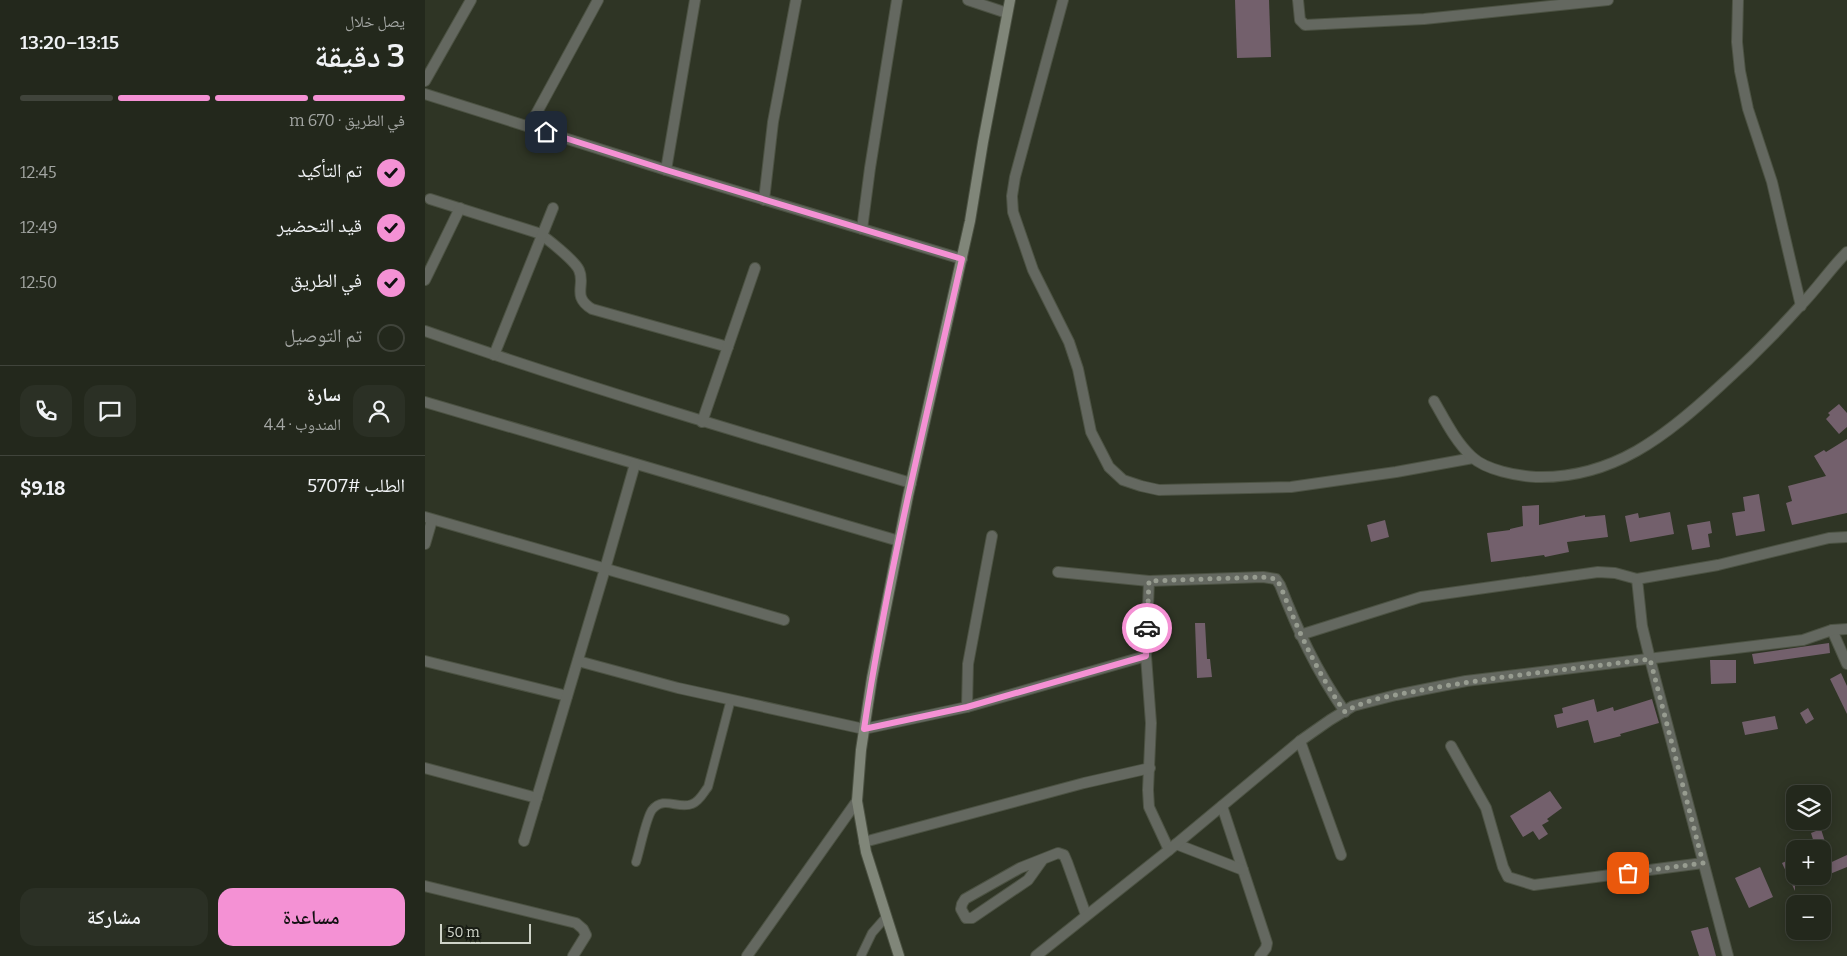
<!DOCTYPE html>
<html lang="ar">
<meta charset="utf-8">
<style>
:root{--surface:#23281c;--page:#2b3025;--text:#f1f3f6;--muted:#a3a6a3;--line:#40443b;--accent:#f491d4}
body{margin:0;font-family:Bitter,"Noto Naskh Arabic",serif;background:var(--page);color:var(--text);direction:rtl;height:100vh;display:flex;flex-direction:column;font-size:19px;white-space:nowrap}
*{box-sizing:border-box;margin:0}
p{font-size:16px;color:var(--muted)}
.icon{flex:none;width:28px;height:28px;fill:none;stroke:currentColor;stroke-width:2;stroke-linecap:round;stroke-linejoin:round}
.map{position:relative;flex:1;overflow:hidden;direction:ltr}
.sheet{display:flex;flex-direction:column;background:var(--surface);width:425px}
.sheet>*{flex:none}
.fabs{position:absolute;left:1361px;top:785px;display:grid;gap:10px}
.fabs a{display:grid;place-items:center;width:45px;height:45px;border-radius:10px;background:var(--surface);box-shadow:0 2px 12px #0003,0 0 0 1px var(--line);font-size:25px}
.scale{position:absolute;left:15px;bottom:12px;width:91px;box-sizing:border-box;padding-left:5px;border:2px solid #cfd4c9;border-top:0;font-size:14px;line-height:18px;white-space:nowrap;color:#cfd4c9;-webkit-text-stroke:4px #181c14;paint-order:stroke}
.pin{position:absolute;display:grid;place-items:center;width:42px;height:42px;color:#fff;margin:-21px;border-radius:10px;box-shadow:0 2px 8px #0006}
.courier{position:absolute;display:grid;place-items:center;width:50px;height:50px;margin:-25px;border:4px solid #f491d4;border-radius:50%;background:#fff;color:#222;box-shadow:0 1px 6px #0007}
.summary em{font-style:normal;font-weight:600}
.summary div{display:flex;flex-direction:column-reverse}
.summary{display:flex;align-items:center;justify-content:space-between;height:85px;padding:0 20px}
h1{font-size:32px;font-weight:600;line-height:38px}
.bar{display:grid;grid-template-columns:repeat(4,1fr);gap:8px 5px;align-content:center;height:60px;padding:0 20px}
.bar i{height:6px;border-radius:4px;background:var(--line)}
.bar .active{background:var(--accent)}
.bar p{grid-column:span 4}
.line{display:flex;align-items:center;gap:12px;padding:0 20px;border-top:1px solid var(--line)}
.line div{flex:1}
.round{display:grid;place-items:center;flex:none;width:52px;height:52px;border-radius:15px;background:var(--page)}
ol{padding:0 20px;list-style:none}
li{display:flex;align-items:center;gap:15px;height:55px}
li p{margin-inline-start:auto}
li .icon{padding:5px;border-radius:50%;background:var(--accent);color:#111;stroke-width:4}
li:last-child{color:var(--muted)}
li i{width:28px;height:28px;border:2px solid var(--line);border-radius:50%}
.cta{display:flex;gap:10px;margin-top:auto;padding:10px 20px}
.cta a{flex:1;height:58px;border-radius:15px;background:var(--accent);color:#111;font-size:20px;font-weight:600;line-height:58px;text-align:center}
.cta a+a{background:var(--page);color:var(--text)}
main{display:flex;flex:1;min-height:0}
.map>svg:first-child{display:block}
.building{fill:#73606c}
.lines{fill:none;stroke-linecap:round;stroke-linejoin:round}
.service-casing{stroke:#4c5243;stroke-width:10}
.minor-casing{stroke:#4c5243;stroke-width:12}
.secondary-casing{stroke:#4c5243;stroke-width:12}
.service{stroke:#646860;stroke-width:8}
.minor{stroke:#646860;stroke-width:10}
.secondary{stroke:#808679;stroke-width:10}
.done{stroke:#979c90;stroke-width:5;stroke-dasharray:0 9}
.route{stroke:#f491d4;stroke-width:6}
</style>
<main>
<div class="map">
<svg width="1422" height="956" viewBox="0 0 1422 956">
<rect width="100%" height="100%" fill="#2f3525"/>
<!-- building -->
<g class="building">
<polygon points="810,0 844,0 846,57 812,58"/>
<polygon points="1414,404 1422,413 1422,427 1414,434 1401,419 1405,415 1403,413"/>
<polygon points="1422,439 1422,513 1367,525 1361,503 1367,501 1363,486 1401,476 1389,456 1399,450 1401,452"/>
<polygon points="1334,494 1340,531 1311,536 1307,513 1320,511 1318,497"/>
<polygon points="1114,505 1114,525 1160,515 1160,517 1180,515 1183,537 1142,542 1144,552 1120,557 1119,555 1066,562 1062,533 1085,530 1085,529 1098,526 1097,506"/>
<polygon points="1245,512 1249,534 1205,542 1200,516 1213,513 1214,518"/>
<polygon points="960,520 964,537 946,542 942,525"/>
<polygon points="1285,521 1287,533 1283,534 1285,547 1267,550 1262,525"/>
<polygon points="770,623 780,623 782,659 785,659 787,677 772,678"/>
<polygon points="1404,643 1405,653 1329,664 1327,654"/>
<polygon points="1285,660 1311,660 1311,683 1286,684"/>
<polygon points="1416,673 1422,686 1422,714 1405,679"/>
<polygon points="1169,699 1172,712 1188,707 1189,711 1227,699 1234,723 1195,734 1196,736 1169,743 1163,720 1132,728 1129,715 1138,713 1137,708"/>
<polygon points="1383,708 1389,719 1381,724 1375,713"/>
<polygon points="1350,716 1353,729 1320,735 1317,722"/>
<polygon points="1125,791 1137,808 1122,819 1124,821 1117,825 1123,834 1114,840 1108,831 1098,837 1085,816"/>
<polygon points="1396,829 1401,845 1391,849 1386,833"/>
<polygon points="1422,855 1422,867 1400,876 1398,866"/>
<polygon points="1370,857 1370,891 1357,863"/>
<polygon points="1335,867 1348,897 1324,908 1310,878"/>
<polygon points="1283,927 1291,956 1274,956 1266,931"/>
</g>
<g class="lines">
<!-- service casing -->
<g class="service-casing">
<g id="service">
<path d="M211,862c4,-12 10,-44 16,-52 12,-15 26,0 40,-6 8,-3 11,-11 16,-17l23,-88"/>
<polyline points="436,956 447,933 461,917"/>
</g>
</g>
<!-- minor casing -->
<g class="minor-casing">
<g id="minor">
<polyline points="543,0 582,13"/>
<polyline points="638,0 590,177 587,196 588,212 608,270 644,342 653,369 666,432 684,467 698,480 716,486 734,490 866,487 971,472 1048,458"/>
<polyline points="873,0 875,20 880,25 999,19 1183,0"/>
<polyline points="1313,0 1312,42 1315,71 1323,109 1347,182 1376,306"/>
<polyline points="0,81 46,0"/>
<polyline points="0,94 241,170 537,259"/>
<polyline points="104,127 173,0"/>
<polyline points="241,170 270,0"/>
<path d="M5,199l108,34c9,5 37,28 41,37 7,15 -8,26 13,39l136,38"/>
<polyline points="339,200 348,122 371,0"/>
<polyline points="437,229 445,168 472,0"/>
<polyline points="0,280 35,208"/>
<path d="M0,331c160,56 323,104 486,152"/>
<polyline points="69,355 128,208"/>
<path d="M1009,401c11,19 21,40 38,56 14,13 45,19 64,20 77,2 130,-41 184,-91 28,-25 55,-52 80,-80 17,-17 30,-37 47,-54"/>
<polyline points="0,402 474,541"/>
<polyline points="277,422 330,268"/>
<polyline points="0,517 359,620"/>
<polyline points="0,544 7,520"/>
<path d="M633,572l91,9 114,-4 13,2 4,6c18,46 36,85 65,127"/>
<polyline points="724,581 721,656 726,723 723,790 724,807 744,850"/>
<polyline points="1407,630 1422,664"/>
<polyline points="875,635 996,597 1173,572 1190,573 1212,579"/>
<polyline points="0,661 142,696"/>
<polyline points="153,661 253,688 439,729 542,707 721,656"/>
<polyline points="542,707 543,664 567,536"/>
<polyline points="875,741 916,855"/>
<polyline points="1026,746 1061,808 1078,867 1083,877 1109,885 1278,863"/>
<polyline points="0,768 112,798"/>
<polyline points="797,806 842,943 841,948 835,956"/>
<polyline points="99,841 180,569 210,464"/>
<polyline points="439,842 659,783 725,768"/>
<polyline points="751,844 818,870"/>
<polyline points="618,859 603,880 547,918 541,918 536,909 537,904 540,899 595,868 633,853 639,855 642,862 661,915"/>
<polyline points="0,886 151,923 158,929 161,935 148,956"/>
<polyline points="322,956 432,801"/>
<polyline points="611,956 744,850 875,741 905,720 928,706 971,695 1041,681 1378,640 1407,630 1422,629"/>
<polyline points="1303,956 1225,659 1217,626 1212,579 1293,565 1404,538 1422,537"/>
</g>
</g>
<!-- secondary casing -->
<g class="secondary-casing">
<polyline id="secondary" points="474,956 441,852 432,801 436,750 447,678 483,496 545,221 558,142 585,0"/>
</g>
<!-- service -->
<use href="#service" class="service"/>
<!-- minor -->
<use href="#minor" class="minor"/>
<!-- secondary -->
<use href="#secondary" class="secondary"/>
</g>
<g class="lines">
<!-- done -->
<path class="done" d="M722,628l2,-47 114,-4 13,2 4,6c18,45 36,86 65,127 22,-14 52,-17 77,-22 75,-14 152,-21 228,-31l53,204 -75,10"/>
<!-- route -->
<path class="route" d="M121,132l120,38 296,89c-35,156 -74,311 -98,470l103,-22 179,-51 1,-28"/>
</g>
</svg>
<div class="fabs">
<a><svg class="icon" aria-label="layers" viewBox="0 0 24 24"><path d="M12 4l9 5-9 5-9-5zM3 14l9 5 9-5"/></svg></a>
<a>+</a>
<a>−</a>
</div>
<div class="scale">50 m</div>
<div class="pin" style="left:1203px;top:873px;background:#ea580c"><svg class="icon" aria-label="bag" viewBox="0 0 24 24"><path d="M5 8h14l-1 12H6zM9 8a3 3 0 0 1 6 0"/></svg></div>
<div class="pin" style="left:121px;top:132px;background:#1f2937"><svg class="icon" aria-label="home" viewBox="0 0 24 24"><path d="M3 11l9-7 9 7M6 9v11h12V9"/></svg></div>
<div class="courier" style="left:722px;top:628px"><svg class="icon" aria-label="car" viewBox="0 0 24 24"><path d="M5 17H2v-5l4-1 3-4h7l3 4 3 1v5h-3M9 17h6M6 11h13"/><circle cx="7" cy="17" r="2"/><circle cx="17" cy="17" r="2"/></svg></div>
</div>
<section class="sheet">
<div class="summary"><div><h1>3 دقيقة</h1><p>يصل خلال</p></div><em>13:15–13:20</em></div>
<div class="bar"><i class="active"></i><i class="active"></i><i class="active"></i><i></i><p>في الطريق · 670 m</p></div>
<ol>
<li><svg class="icon" aria-label="check" viewBox="0 0 24 24"><path d="M5 12l5 5 9-10"/></svg>تم التأكيد<p>12:45</p></li>
<li><svg class="icon" aria-label="check" viewBox="0 0 24 24"><path d="M5 12l5 5 9-10"/></svg>قيد التحضير<p>12:49</p></li>
<li><svg class="icon" aria-label="check" viewBox="0 0 24 24"><path d="M5 12l5 5 9-10"/></svg>في الطريق<p>12:50</p></li>
<li><i></i>تم التوصيل</li>
</ol>
<div class="line" style="height:90px"><a class="round"><svg class="icon" aria-label="person" viewBox="0 0 24 24"><circle cx="12" cy="8" r="4"/><path d="M4 21q1-7 8-7t8 7"/></svg></a><div><b>سارة</b><p>المندوب · 4.4</p></div><a class="round"><svg class="icon" aria-label="chat" viewBox="0 0 24 24"><path d="M4 5h16v11H9l-5 4z"/></svg></a><a class="round"><svg class="icon" aria-label="phone" viewBox="0 0 24 24"><path d="M5 4h4l2 5-3 2q2 4 5 5l2-3 5 2v4C11 20 4 13 5 4z"/></svg></a></div>
<div class="line" style="height:65px"><div>الطلب #5707</div><b>$9.18</b></div>
<div class="cta"><a>مساعدة</a><a>مشاركة</a></div>
</section>
</main>
